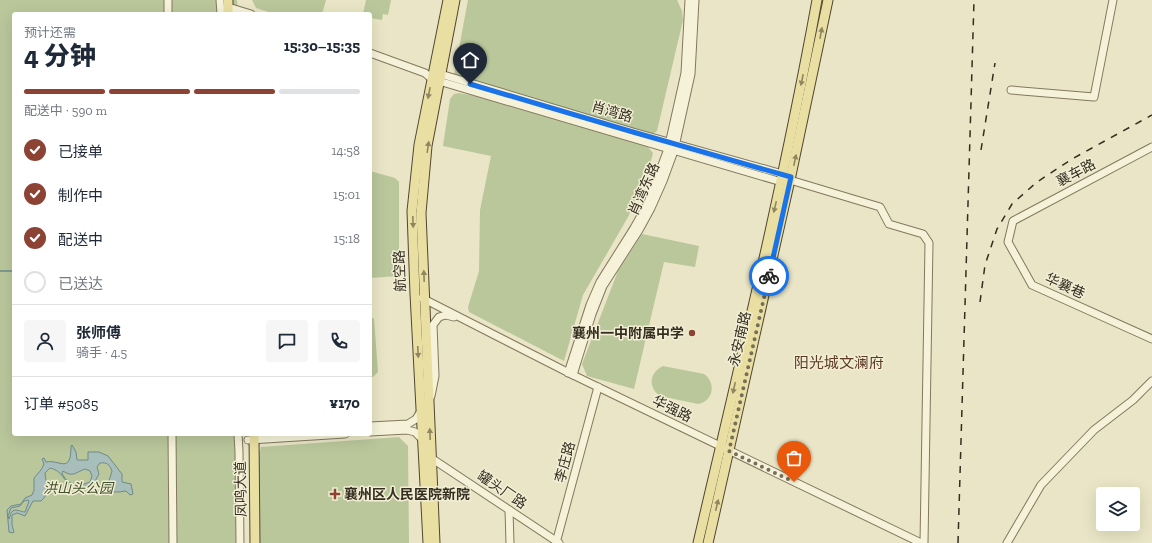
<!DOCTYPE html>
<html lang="zh">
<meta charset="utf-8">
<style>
:root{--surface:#fff;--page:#f6f6f7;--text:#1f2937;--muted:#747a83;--line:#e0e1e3;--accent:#8c4334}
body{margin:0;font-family:"Zilla Slab","Noto Sans SC",serif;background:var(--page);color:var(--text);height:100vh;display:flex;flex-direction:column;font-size:15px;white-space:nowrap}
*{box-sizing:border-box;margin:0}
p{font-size:13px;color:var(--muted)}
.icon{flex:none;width:22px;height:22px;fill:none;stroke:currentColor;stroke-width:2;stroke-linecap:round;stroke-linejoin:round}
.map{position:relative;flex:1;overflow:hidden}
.sheet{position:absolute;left:12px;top:12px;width:360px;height:424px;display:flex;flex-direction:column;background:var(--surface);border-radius:4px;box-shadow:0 4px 16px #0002}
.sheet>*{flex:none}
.buttons{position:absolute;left:1096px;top:487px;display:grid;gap:8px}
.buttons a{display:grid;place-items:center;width:44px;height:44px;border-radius:4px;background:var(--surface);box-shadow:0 4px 16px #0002;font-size:20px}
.pin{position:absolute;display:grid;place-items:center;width:34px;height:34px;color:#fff;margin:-41px -17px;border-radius:50% 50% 50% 0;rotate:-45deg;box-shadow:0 0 4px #0007}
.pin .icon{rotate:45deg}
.courier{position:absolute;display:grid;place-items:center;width:40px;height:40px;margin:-20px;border:3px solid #1a73e8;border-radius:50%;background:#fff;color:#222;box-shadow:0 1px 5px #0007}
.head em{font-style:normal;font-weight:800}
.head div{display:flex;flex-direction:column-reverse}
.head{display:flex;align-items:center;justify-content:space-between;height:68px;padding:0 12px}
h1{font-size:26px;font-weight:800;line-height:30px}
.bar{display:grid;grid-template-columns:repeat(4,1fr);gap:6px 4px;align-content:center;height:48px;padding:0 12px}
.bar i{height:5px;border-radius:3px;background:var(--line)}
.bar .selected{background:var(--accent)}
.bar p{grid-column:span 4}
.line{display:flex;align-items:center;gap:10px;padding:0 12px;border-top:1px solid var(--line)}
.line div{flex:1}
.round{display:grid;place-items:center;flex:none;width:42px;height:42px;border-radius:4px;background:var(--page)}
ol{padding:0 12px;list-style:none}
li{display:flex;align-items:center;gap:12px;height:44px}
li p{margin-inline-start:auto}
li .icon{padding:4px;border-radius:50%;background:var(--accent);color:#fff;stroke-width:4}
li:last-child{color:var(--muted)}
li i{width:22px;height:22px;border:2px solid var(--line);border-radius:50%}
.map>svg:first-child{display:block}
.green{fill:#bac79b}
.water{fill:#a7bebb;stroke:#6f8b89;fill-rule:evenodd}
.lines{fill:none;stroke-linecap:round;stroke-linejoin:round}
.stream{stroke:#6f8b89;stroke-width:1.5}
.minor-casing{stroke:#83785e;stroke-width:9}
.major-casing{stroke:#514631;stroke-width:11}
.minor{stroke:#f5f2d9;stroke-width:7}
.major{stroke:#e9dfa2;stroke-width:9}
.rail{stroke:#352e20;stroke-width:1.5;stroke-dasharray:7 7;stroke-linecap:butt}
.oneway{fill:#8f8661}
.done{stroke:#746e5a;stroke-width:4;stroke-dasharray:0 7.2}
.route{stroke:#1a73e8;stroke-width:5}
.poi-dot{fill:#8c4334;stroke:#f2eed5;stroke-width:1.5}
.labels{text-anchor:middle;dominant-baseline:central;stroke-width:3;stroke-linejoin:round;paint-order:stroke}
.street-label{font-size:14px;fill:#352e20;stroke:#f2eed5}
.poi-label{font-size:14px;font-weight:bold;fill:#352e20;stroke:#f2eed5;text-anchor:end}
.park-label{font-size:14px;font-style:italic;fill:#3f4f29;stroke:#f2eed5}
.neighbourhood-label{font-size:15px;fill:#5d3a24;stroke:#f2eed5}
</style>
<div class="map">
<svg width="1152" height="543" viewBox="0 0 1152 543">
<rect width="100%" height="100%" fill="#e9e5c6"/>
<!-- green -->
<g class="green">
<polygon points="0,0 237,0 238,14 14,14 14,434 243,434 244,543 0,543"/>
<polygon points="252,0 326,0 322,14 275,14 256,8"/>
<polygon points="366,0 391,0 388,15 383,14 382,20 370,18 370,14 363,14"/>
<polygon points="468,0 677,0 682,11 683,20 657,131 653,134 648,135 454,75"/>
<polygon points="459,93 475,96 647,146 653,153 647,176 628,217 583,295 564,361 469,312 468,307 479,271 480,210 491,156 443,146 450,99 454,94"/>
<polygon points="370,171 395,178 399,182 399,276 370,278"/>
<polygon points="642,234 699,246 695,267 664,262 634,389 587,376 582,364 618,271"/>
<polygon points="370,316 374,319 378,372 373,377 370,378"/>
<path d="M663,366l41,8c12,8 10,27 -6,30l-38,-8c-13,-9 -10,-24 3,-30z"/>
<polygon points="399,437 408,446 409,543 259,543 259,455 261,447"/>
</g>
<!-- water -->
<path class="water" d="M72,445l4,7 1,8h11v-8h11l9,4 14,18v8l9,2 2,10 -3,1 -4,-4c-8,1 -15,3 -19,-4l5,-16c-2,-6 -5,-9 -12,-8l-3,4 2,7 -5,9c-32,15 -24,-11 -44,-15l-5,5c1,10 5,21 -4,28h-8l-8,15 -8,-3 -5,2v10l2,7 -1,1 -4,-1 -2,-22 4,-4 10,-2 4,-6 7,-3 2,-5v-12l7,-8 3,-6 -2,-5 2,-1 2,4c14,-3 25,13 25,-16zM85,469l5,2 2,5 -2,6c-11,5 -23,3 -28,-9l1,-2c10,7 13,1 22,-2zM28,500l1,1 -4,11c-4,0 -11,-5 -14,1 -1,2 -1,4 -2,6l-1,-3 3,-8 9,-2 4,-5z"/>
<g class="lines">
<!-- stream -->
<polyline class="stream" points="0,271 14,271"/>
<!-- minor casing -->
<g class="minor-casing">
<g id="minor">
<polyline points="168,0 168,14"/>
<polyline points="220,0 221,14"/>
<polyline points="228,7 251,14"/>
<polyline points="370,53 425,73 432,79 785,183"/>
<polyline points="437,73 633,132 786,175"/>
<polyline points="1011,90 1094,97 1113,0"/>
<polyline points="1152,147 1013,221 1008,242 1032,285 1152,339"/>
<polyline points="790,180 880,207 889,224 923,234 929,243 924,543"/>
<polyline points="422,298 573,375 921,543"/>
<polyline points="568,373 590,305 600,282 634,228 647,205 668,149 685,73 689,0"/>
<polyline points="573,375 592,314 603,286 639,230 651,208 663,181 674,151 691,74 695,0"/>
<polyline points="431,396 435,376 433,325 439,317 446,315 454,317"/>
<polyline points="370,426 408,424 416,419 421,411"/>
<polyline points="370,432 407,430 415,432 423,440"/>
<polyline points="172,434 173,543"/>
<polyline points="238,434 239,452 240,543"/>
<polyline points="248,440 345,434"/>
<polyline points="431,458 559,543"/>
<polyline points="509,510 510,543"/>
<polyline points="556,543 598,387"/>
<polyline points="1007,543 1041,485 1094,430 1133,400 1152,381"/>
</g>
</g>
<!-- major casing -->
<g class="major-casing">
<g id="major">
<polyline points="228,0 228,14"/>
<polyline points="254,434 255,543"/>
<polyline points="428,543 415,294 412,211 419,145 448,0"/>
<polyline points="435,543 421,213 427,146 455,0"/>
<path d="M698,543c42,-180 86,-361 119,-543"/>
<polyline points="708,543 790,180 828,0"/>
</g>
</g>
<!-- minor -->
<use href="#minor" class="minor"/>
<!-- major -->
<use href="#major" class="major"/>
<!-- rail -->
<g class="rail">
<polyline points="981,150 995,63"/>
<polyline points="980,302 985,265 997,229 1012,204 1037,182 1072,159 1152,115"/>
<polyline points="958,543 974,0"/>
</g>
</g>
<!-- one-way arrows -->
<defs><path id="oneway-solid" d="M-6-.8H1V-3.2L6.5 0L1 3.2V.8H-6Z"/></defs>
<g class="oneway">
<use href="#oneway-solid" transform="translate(821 33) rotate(-79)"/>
<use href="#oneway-solid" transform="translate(802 80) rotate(102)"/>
<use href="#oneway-solid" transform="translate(429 93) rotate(101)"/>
<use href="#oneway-solid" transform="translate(428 147) rotate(-82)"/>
<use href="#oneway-solid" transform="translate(795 160) rotate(-78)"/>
<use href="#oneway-solid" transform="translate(775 207) rotate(103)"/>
<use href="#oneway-solid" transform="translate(413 222) rotate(88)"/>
<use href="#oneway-solid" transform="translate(424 276) rotate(-92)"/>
<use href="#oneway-solid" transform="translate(418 352) rotate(87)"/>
<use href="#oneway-solid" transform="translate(734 388) rotate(103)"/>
<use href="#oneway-solid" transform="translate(430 434) rotate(-92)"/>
<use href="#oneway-solid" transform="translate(717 505) rotate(-77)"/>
</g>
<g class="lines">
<!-- done -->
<polyline class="done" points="769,276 729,451 794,482"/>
<!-- route -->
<polyline class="route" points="470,84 633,132 791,177 769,276"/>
</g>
<!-- markers -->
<g class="poi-dot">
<circle cx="692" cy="333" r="4"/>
<path d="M333 488h4v4h4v4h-4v4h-4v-4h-4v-4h4z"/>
</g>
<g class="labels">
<!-- street labels -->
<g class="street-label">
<text transform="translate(612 112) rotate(16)">肖湾路</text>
<text transform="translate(1076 173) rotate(-28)">襄车路</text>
<text transform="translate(644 189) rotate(-66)">肖湾东路</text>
<text transform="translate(400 271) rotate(-92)">航空路</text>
<text transform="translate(1065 286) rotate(24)">华襄巷</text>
<text transform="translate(740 339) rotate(-77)">永安南路</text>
<text transform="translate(672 409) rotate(26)">华强路</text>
<text transform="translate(565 462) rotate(-75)">李庄路</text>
<text transform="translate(241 489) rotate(-91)">凤鸣大道</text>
<text transform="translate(502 490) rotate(34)">罐头厂路</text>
</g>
<!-- poi labels -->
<g class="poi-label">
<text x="684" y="333">襄州一中附属中学</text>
<text x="344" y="494" text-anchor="start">襄州区人民医院新院</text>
</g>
<!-- park labels -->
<g class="park-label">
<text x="78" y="488">洪山头公园</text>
</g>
<!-- neighbourhood labels -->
<g class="neighbourhood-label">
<text x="839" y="363">阳光城文澜府</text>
</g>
</g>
</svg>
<div class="buttons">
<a><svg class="icon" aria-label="layers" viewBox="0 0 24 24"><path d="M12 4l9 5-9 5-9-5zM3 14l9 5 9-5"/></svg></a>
</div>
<div class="pin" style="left:794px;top:482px;background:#ea580c"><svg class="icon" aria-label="bag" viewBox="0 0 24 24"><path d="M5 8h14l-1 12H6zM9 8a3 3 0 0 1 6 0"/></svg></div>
<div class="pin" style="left:470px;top:84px;background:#1f2937"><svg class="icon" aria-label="home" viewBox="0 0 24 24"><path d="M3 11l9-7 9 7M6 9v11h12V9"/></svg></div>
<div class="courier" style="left:769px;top:276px"><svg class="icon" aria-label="bike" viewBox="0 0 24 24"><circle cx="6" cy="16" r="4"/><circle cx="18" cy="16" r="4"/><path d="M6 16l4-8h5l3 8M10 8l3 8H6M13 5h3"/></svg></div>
<section class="sheet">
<div class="head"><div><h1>4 分钟</h1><p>预计还需</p></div><em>15:30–15:35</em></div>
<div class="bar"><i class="selected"></i><i class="selected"></i><i class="selected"></i><i></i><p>配送中 · 590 m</p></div>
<ol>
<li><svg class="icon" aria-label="check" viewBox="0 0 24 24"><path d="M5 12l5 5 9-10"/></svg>已接单<p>14:58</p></li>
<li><svg class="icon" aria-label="check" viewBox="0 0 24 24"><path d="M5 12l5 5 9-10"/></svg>制作中<p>15:01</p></li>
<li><svg class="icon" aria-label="check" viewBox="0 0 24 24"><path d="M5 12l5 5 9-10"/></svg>配送中<p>15:18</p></li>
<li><i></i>已送达</li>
</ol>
<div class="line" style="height:72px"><a class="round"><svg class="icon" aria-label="person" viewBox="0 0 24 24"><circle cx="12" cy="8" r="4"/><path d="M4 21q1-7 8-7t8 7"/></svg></a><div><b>张师傅</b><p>骑手 · 4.5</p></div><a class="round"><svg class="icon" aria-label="chat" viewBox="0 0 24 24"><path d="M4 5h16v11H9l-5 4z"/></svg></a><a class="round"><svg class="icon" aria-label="phone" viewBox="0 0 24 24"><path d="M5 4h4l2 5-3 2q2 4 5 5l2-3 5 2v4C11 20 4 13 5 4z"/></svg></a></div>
<div class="line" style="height:52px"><div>订单 #5085</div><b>¥170</b></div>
</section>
</div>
